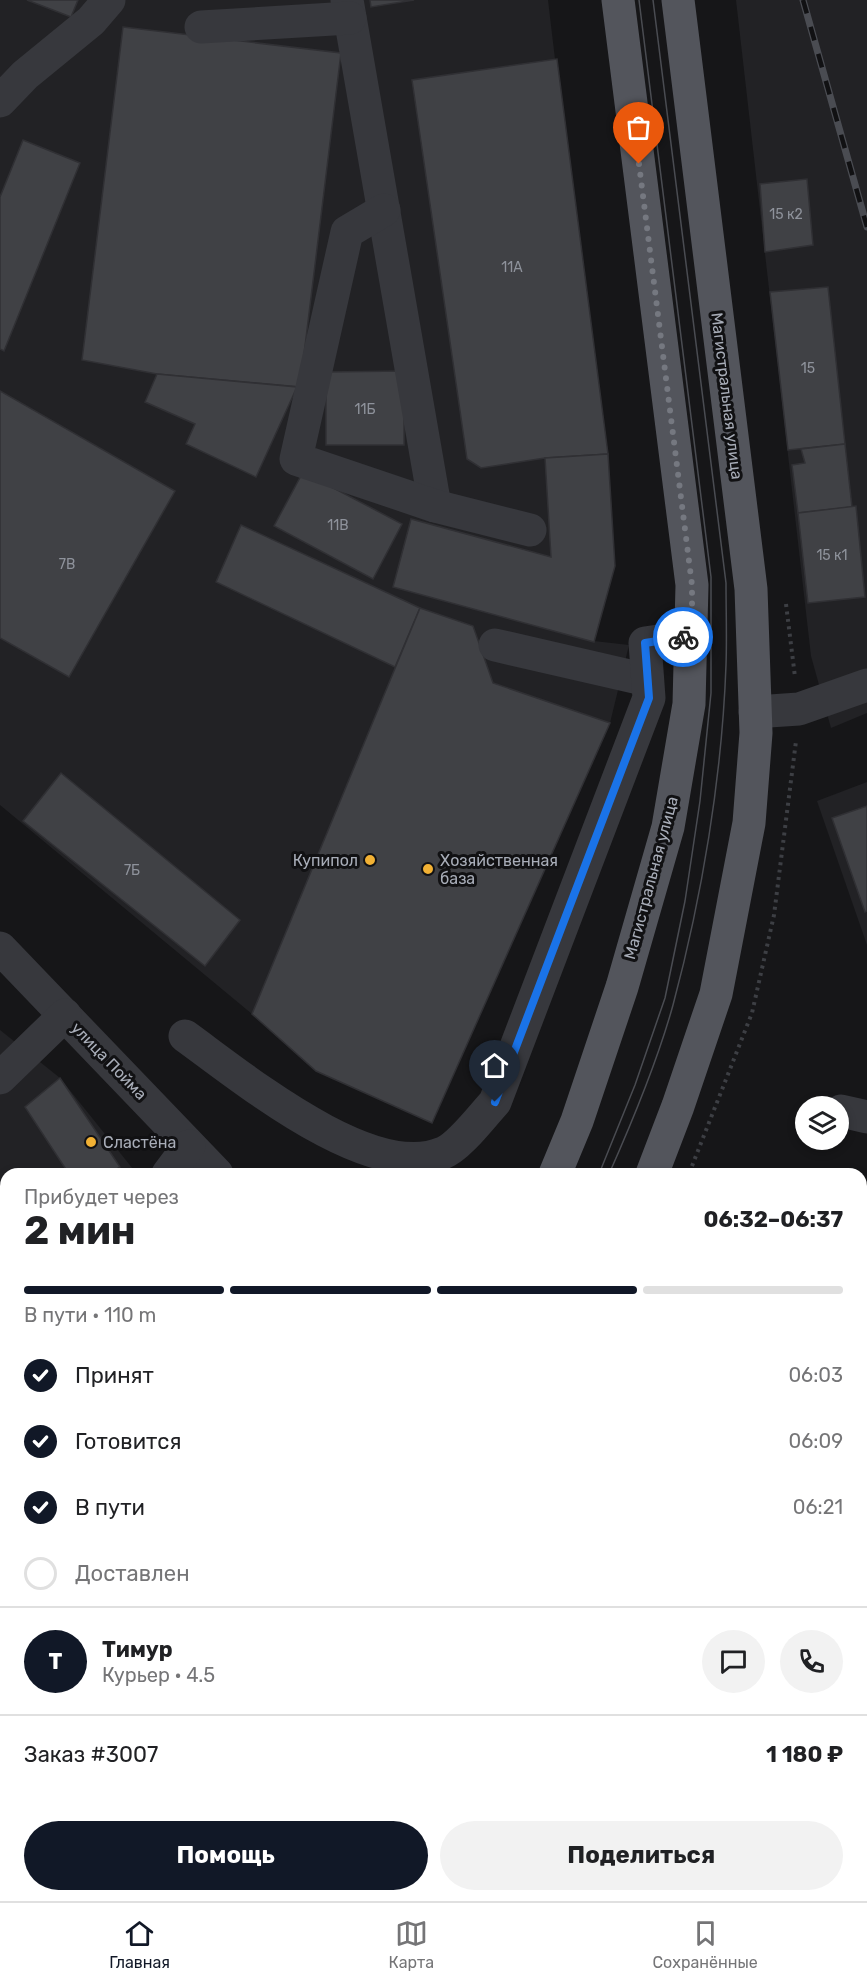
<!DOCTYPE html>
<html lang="ru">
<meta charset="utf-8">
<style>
:root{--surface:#fff;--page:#f2f2f2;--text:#202124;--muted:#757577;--line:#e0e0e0;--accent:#111827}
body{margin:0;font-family:Rubik,sans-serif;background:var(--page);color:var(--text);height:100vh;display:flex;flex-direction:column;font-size:22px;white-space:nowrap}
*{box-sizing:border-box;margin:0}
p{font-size:20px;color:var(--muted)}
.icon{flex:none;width:33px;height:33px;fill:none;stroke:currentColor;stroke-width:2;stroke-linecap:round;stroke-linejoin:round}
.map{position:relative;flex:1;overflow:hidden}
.sheet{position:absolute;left:0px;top:1168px;width:867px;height:734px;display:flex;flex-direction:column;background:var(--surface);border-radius:18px 18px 0 0;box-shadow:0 3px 9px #0003}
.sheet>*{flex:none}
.buttons{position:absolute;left:795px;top:1096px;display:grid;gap:12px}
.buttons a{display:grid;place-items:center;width:54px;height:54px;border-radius:50%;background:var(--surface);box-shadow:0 3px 9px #0003;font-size:30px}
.pin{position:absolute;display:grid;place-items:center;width:51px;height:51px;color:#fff;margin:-62px -26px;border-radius:50% 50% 50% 0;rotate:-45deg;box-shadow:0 0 6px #0007}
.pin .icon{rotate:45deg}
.courier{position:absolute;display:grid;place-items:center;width:60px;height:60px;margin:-30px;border:4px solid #1a73e8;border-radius:50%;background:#fff;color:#222;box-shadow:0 2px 8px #0007}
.summary em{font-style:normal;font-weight:700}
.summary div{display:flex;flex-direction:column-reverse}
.summary{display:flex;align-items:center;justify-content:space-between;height:102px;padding:0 24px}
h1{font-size:39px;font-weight:700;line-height:45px}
.bar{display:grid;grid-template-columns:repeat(4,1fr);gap:9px 6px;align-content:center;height:72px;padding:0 24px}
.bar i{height:8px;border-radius:4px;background:var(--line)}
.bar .active{background:var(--accent)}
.bar p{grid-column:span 4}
.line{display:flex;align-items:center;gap:15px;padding:0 24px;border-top:2px solid var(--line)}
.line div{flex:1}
.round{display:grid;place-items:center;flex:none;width:63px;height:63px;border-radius:32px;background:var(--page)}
ol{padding:0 24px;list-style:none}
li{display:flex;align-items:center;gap:18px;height:66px}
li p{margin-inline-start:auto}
li .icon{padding:6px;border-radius:50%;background:var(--accent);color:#fff;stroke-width:4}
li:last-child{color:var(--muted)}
li i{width:33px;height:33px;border:3px solid var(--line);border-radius:50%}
.button{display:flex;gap:12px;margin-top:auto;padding:12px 24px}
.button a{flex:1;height:69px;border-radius:36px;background:var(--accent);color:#fff;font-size:24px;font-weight:700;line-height:69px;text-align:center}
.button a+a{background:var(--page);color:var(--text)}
.menu{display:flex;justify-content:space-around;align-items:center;height:84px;border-top:2px solid var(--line);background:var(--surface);font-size:16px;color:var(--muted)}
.menu a{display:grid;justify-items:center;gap:3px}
.menu .active{color:var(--accent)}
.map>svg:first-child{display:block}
.built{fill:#222225}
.green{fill:#1e261f}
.building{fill:#404145;stroke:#303034;stroke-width:1.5}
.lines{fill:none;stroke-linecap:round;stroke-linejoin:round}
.path{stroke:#3d3f44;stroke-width:4;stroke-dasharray:3 4.5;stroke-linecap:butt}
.minor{stroke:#37383d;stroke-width:33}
.major{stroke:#53555c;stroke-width:33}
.tram{stroke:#4a4c52;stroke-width:1.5}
.rail-casing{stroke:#4a4c52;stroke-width:7}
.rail{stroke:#111113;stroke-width:4.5;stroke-dasharray:14;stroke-linecap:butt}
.done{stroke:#757880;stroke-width:6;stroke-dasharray:0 10.8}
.route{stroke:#1a73e8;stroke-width:8}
.poi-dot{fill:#f2b134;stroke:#111113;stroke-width:2}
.labels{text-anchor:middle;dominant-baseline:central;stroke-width:6;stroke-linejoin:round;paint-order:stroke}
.number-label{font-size:14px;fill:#8e929b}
.street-label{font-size:16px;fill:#a8adb8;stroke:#111113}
.poi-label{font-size:16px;fill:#a8adb8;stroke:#111113;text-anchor:start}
</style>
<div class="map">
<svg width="867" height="1901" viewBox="0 0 867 1901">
<rect width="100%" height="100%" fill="#161618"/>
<!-- built -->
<g class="built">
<polygon points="0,0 345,0 315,266 346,0 548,0 615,566 594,641 629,645 610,723 432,1123 316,1071 252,1014 0,805"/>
<polygon points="736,0 867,0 867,713 831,728 811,656"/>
<polygon points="867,782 867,945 817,801"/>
<polygon points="0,1030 60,1078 137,1174 6,1174 6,1896 76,1896 72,1901 0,1901"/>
<polygon points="867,1242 867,1673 861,1667 861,1257"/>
<polygon points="861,1841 867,1845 867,1901 566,1901 558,1896 861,1896"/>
<polygon points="251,1896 519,1896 527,1901 248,1901"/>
</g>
<!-- green -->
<polygon class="green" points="0,1728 6,1732 6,1793 0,1791"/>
<!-- building -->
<g class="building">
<polygon points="27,0 78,0 71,17"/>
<polygon points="370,0 414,0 371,7"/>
<polygon points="123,27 341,53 300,387 157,374 82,360"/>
<polygon points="557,59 608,454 545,458 481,468 467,459 412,80"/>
<polygon points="23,140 80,163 4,351 0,349 0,197"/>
<polygon points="807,179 813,245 765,252 760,184"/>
<polygon points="828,287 845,444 788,450 770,292"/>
<polygon points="404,371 404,445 326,445 326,372"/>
<polygon points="157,374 297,387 256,477 186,444 195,424 145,402"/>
<polygon points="0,391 175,491 69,677 0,638"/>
<polygon points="845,444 852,507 798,513 792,465 805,463 801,449"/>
<polygon points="608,454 615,566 594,642 393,587 411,519 551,557 545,458"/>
<polygon points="303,472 402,524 373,579 274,526"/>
<polygon points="856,506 865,597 808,603 798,513"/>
<polygon points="241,525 420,608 395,667 216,582"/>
<polygon points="420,608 473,626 493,683 610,723 432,1123 316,1071 252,1014"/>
<polygon points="61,773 240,920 205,966 23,821"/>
<polygon points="867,806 867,911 865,912 832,818"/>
<polygon points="60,1078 120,1167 109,1174 69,1174 25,1107"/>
<polygon points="6,1244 6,1299 0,1292 0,1252"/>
<polygon points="867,1293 867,1479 861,1477 861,1308"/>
<polygon points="0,1539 6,1544 6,1554 0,1562"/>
<polygon points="861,1562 867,1567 867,1662 861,1656"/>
<polygon points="741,1896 792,1896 800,1901 738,1901"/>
</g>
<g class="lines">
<!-- path -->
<g class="path">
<polyline points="786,604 795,677"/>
<polyline points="692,1166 752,1013 774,915 796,741"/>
<polyline points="861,1708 867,1713"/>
</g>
<!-- minor -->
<g class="minor">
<polyline points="347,0 435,506"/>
<polyline points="201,27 350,18"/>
<polyline points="0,101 25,75 91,21 109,0"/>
<polyline points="384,210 347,232 296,459 435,506 530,530"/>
<polyline points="495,645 647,680"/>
<polyline points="755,712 799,709 867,685"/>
<polyline points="0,948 217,1174"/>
<path d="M185,1036c57,41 186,148 258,117 16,-6 40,-38 52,-51l154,-404 -4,-55 47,-7"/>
<polyline points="0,1078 65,1015"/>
<polyline points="841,1111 867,1117"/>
<polyline points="168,1174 189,1146"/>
<polyline points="0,1325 6,1331"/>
<polyline points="0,1456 6,1451"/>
<polyline points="0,1504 6,1505"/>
<polyline points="861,1508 867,1510"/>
<polyline points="861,1765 867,1770"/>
<polyline points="619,1896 626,1901"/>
<polyline points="655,1901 659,1896"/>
</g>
<!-- major -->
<g class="major">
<polyline points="555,1174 577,1121 622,987 668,827 689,704 692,585 618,0"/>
<polyline points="652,1174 678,1106 716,994 749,823 756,733 751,589 678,0"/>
<polyline points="103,1901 106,1896"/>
<polyline points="215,1901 218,1896"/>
</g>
<!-- tram -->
<g class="tram">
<polyline points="599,1174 635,1085 665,998 685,901 700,801 711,693 711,577 639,0"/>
<path d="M609,1174c24,-54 48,-111 64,-169 29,-108 49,-228 53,-340 1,-27 0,-55 0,-82l-73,-583"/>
<polyline points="143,1901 146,1896"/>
<polyline points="161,1901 164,1896"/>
</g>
<!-- rail casing -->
<g class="rail-casing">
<g id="rail">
<polyline points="803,0 867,227"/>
<polyline points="0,1708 6,1712"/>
<polyline points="0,1813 6,1816"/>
<polyline points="187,1896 197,1901"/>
<polyline points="292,1896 300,1901"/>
<polyline points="405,1896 411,1901"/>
</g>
</g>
<!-- rail -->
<use href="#rail" class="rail"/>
</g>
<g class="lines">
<!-- done -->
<polyline class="done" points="639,164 692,585 692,636 683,637"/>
<!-- route -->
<polyline class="route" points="495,1102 649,698 645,643 683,637"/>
</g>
<!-- markers -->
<g class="poi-dot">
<circle cx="370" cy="860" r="6"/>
<circle cx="428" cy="869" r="6"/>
<circle cx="91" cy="1142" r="6"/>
</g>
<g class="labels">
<!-- number labels -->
<g class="number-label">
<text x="786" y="214">15 к2</text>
<text x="512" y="267">11А</text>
<text x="808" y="368">15</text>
<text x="365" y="409">11Б</text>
<text x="338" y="525">11В</text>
<text x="832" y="555">15 к1</text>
<text x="67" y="564">7В</text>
<text x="132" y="870">7Б</text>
</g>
<!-- street labels -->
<g class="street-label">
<text transform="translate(727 396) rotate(83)">Магистральная улица</text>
<text transform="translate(651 878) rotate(-75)">Магистральная улица</text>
<text transform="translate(109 1061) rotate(46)">улица Пойма</text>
</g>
<!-- poi labels -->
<g class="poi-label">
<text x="358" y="860" text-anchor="end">Купипол</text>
<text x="440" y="860">Хозяйственная<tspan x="440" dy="18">база</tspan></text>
<text x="103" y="1142">Сластёна</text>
</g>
</g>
</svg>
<div class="buttons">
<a><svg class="icon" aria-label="layers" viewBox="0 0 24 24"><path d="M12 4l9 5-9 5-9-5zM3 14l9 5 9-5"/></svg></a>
</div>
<div class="pin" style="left:639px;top:164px;background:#ea580c"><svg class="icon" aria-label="bag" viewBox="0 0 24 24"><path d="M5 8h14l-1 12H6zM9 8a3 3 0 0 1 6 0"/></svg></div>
<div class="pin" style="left:495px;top:1102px;background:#1f2937"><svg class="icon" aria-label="home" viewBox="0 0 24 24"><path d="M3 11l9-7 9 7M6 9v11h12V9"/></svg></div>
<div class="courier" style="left:683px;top:637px"><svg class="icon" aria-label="bike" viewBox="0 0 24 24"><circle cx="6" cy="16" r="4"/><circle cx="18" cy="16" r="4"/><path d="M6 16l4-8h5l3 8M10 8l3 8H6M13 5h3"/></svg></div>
<section class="sheet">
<div class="summary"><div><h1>2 мин</h1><p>Прибудет через</p></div><em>06:32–06:37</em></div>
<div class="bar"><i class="active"></i><i class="active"></i><i class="active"></i><i></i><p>В пути · 110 m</p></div>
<ol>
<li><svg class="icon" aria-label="check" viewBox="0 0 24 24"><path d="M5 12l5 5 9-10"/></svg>Принят<p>06:03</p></li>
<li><svg class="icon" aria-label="check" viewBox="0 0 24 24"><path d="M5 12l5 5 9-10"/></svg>Готовится<p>06:09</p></li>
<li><svg class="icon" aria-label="check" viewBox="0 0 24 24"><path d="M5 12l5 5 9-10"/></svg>В пути<p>06:21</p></li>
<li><i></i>Доставлен</li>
</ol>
<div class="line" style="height:108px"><b class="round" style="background:var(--accent);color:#fff">Т</b><div><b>Тимур</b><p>Курьер · 4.5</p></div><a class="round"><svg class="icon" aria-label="chat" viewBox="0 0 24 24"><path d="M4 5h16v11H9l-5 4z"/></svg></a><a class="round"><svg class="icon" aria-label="phone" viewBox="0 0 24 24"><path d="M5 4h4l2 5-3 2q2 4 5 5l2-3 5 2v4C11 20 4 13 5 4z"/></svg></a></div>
<div class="line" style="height:78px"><div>Заказ #3007</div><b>1 180 ₽</b></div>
<div class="button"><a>Помощь</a><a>Поделиться</a></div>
</section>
</div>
<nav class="menu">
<a class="active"><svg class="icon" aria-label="home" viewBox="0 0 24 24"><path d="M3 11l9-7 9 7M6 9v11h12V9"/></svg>Главная</a>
<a><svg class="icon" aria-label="map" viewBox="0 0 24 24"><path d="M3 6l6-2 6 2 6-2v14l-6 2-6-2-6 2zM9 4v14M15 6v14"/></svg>Карта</a>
<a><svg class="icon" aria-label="saved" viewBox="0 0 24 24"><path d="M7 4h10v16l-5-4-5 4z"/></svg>Сохранённые</a>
</nav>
